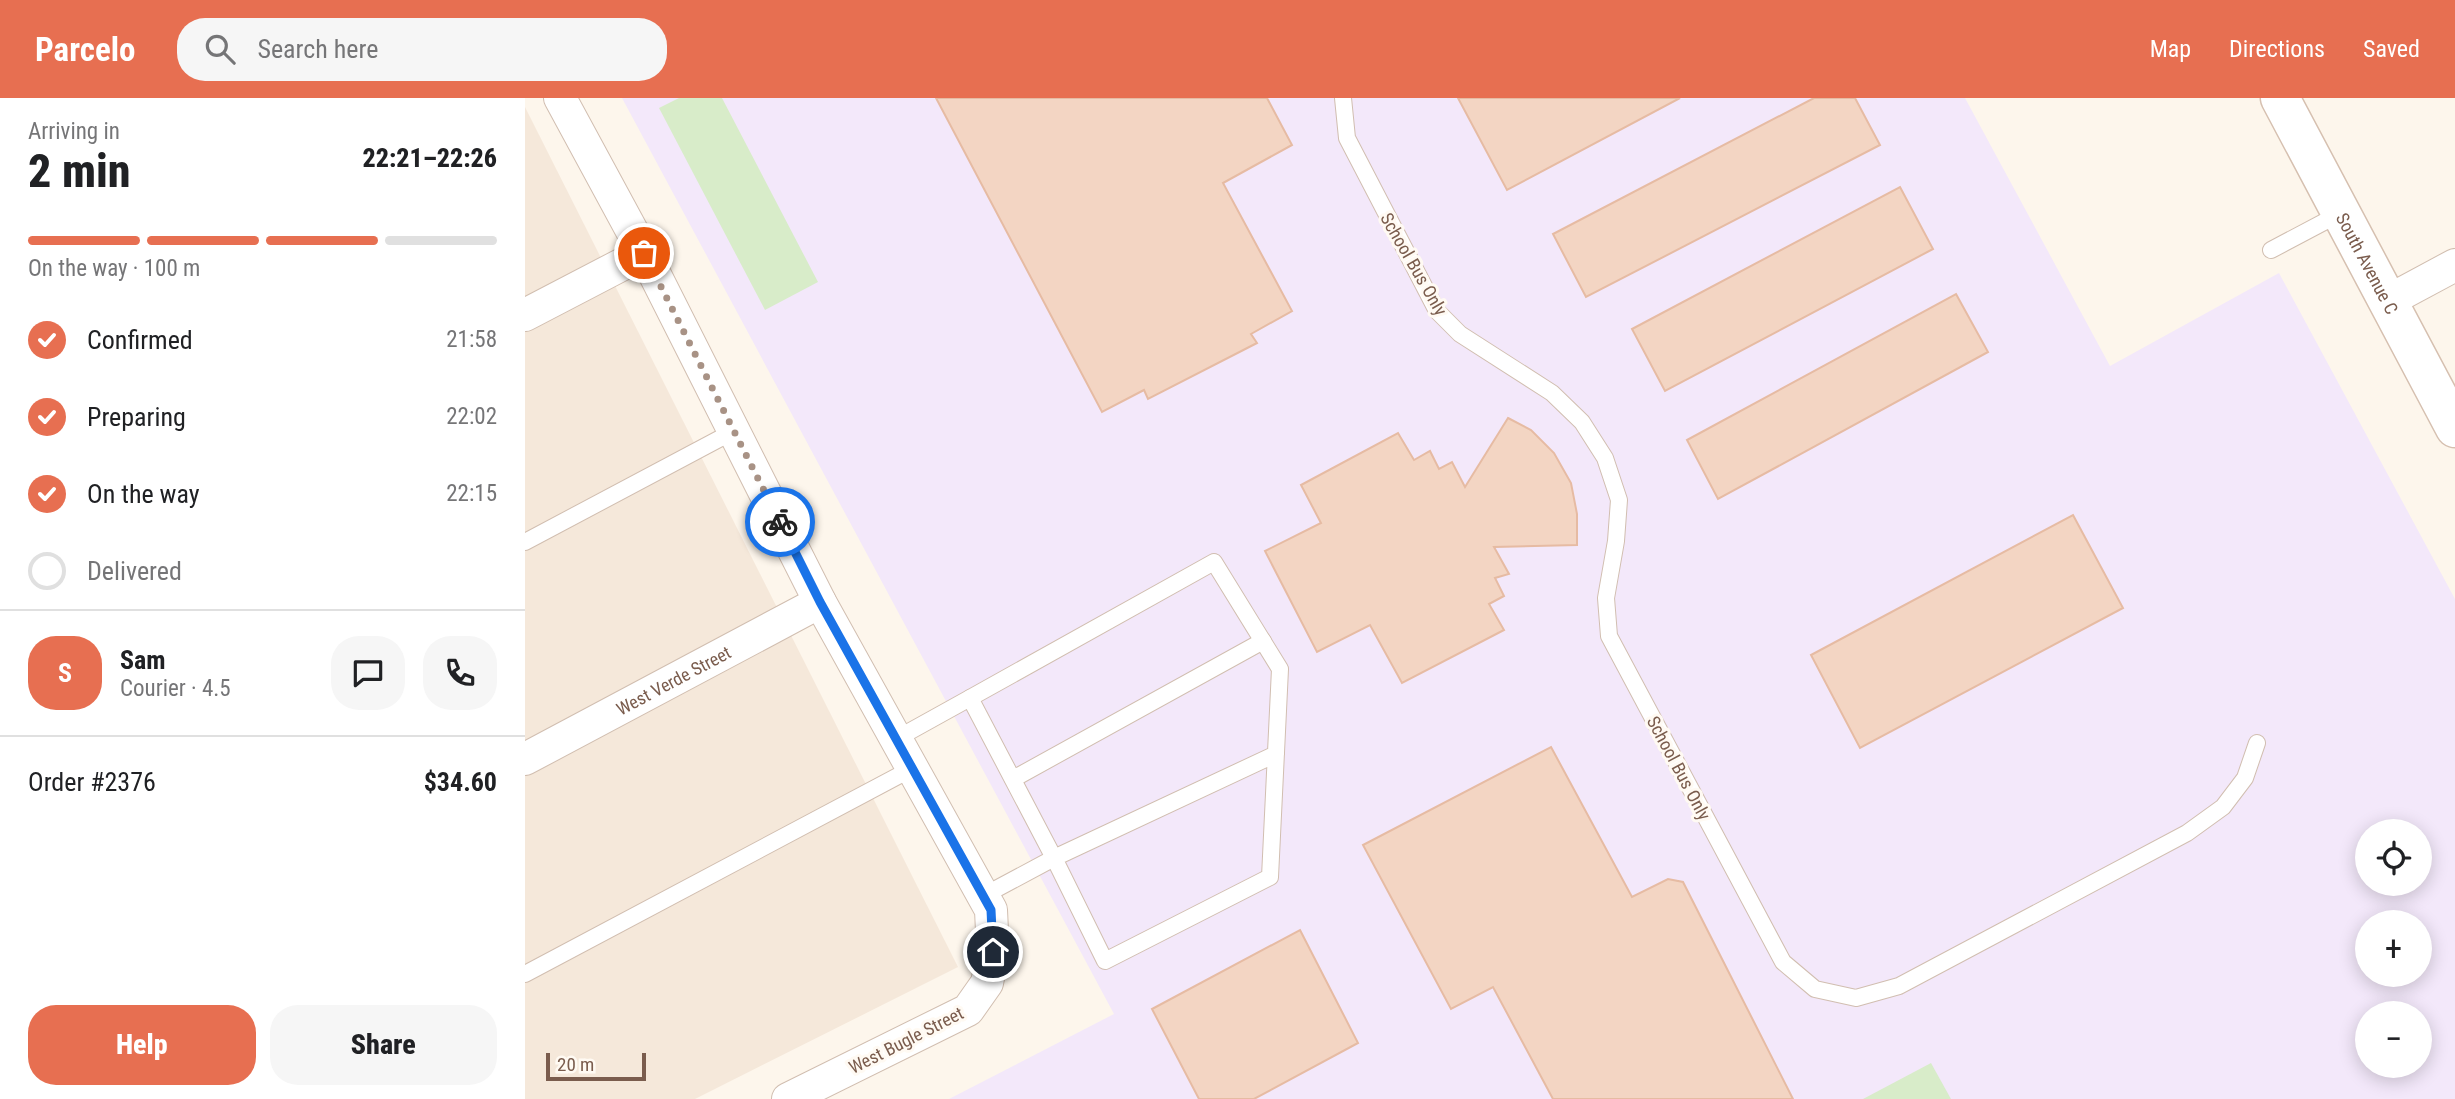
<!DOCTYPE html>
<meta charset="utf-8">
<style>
:root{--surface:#fff;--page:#f6f6f6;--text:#202124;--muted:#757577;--line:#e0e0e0;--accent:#e76f51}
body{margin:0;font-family:"Roboto Condensed",sans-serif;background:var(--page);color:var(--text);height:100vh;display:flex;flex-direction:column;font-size:26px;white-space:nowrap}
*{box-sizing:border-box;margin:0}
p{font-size:23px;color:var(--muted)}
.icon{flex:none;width:38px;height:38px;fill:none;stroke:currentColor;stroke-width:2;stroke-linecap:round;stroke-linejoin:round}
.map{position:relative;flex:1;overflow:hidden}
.drawer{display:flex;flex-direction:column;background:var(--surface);width:525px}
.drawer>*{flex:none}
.tools{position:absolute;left:1830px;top:721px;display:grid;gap:14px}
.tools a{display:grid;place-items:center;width:77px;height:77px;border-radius:50%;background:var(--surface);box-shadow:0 4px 18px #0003;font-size:35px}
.scale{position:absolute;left:21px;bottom:18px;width:100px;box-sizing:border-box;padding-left:7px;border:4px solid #7a5c4d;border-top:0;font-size:19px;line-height:24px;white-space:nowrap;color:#7a5c4d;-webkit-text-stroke:5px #fffaf3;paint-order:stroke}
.pin{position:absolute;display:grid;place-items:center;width:60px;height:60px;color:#fff;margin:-30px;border:4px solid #fff;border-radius:50%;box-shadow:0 2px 7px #0007}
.courier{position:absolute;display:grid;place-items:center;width:70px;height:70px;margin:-35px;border:5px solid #1a73e8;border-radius:50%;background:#fff;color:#222;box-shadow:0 2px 9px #0007}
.summary em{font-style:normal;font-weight:800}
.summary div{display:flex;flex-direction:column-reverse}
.summary{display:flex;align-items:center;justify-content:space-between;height:119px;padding:0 28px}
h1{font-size:46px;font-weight:800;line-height:52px}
.bar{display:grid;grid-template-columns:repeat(4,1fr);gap:10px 7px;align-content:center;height:84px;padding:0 28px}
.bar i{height:9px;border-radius:5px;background:var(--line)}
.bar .active{background:var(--accent)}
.bar p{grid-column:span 4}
.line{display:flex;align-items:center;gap:18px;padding:0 28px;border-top:2px solid var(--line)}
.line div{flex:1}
.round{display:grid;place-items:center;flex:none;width:74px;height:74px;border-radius:28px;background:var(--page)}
ol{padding:0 28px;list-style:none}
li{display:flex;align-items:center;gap:21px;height:77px}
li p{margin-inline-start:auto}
li .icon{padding:7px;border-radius:50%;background:var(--accent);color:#fff;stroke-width:4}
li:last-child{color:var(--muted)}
li i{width:38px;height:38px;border:4px solid var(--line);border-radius:50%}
.cta{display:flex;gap:14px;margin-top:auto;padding:14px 28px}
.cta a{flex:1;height:80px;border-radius:28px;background:var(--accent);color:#fff;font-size:28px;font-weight:800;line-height:80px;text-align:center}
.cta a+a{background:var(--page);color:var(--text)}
header{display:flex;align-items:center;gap:42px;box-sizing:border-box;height:98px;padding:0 35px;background:var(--accent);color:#fff}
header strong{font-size:33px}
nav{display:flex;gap:38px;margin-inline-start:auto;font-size:24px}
.search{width:490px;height:63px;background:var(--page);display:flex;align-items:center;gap:18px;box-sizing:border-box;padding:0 24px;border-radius:28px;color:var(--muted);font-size:26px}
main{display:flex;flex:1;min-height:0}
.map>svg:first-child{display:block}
.residential{fill:#f5e8da}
.education{fill:#f3e8fa;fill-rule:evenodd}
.green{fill:#d8ecc9}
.building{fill:#f3d5c3;stroke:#e6bba3;stroke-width:2}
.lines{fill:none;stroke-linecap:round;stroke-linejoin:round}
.service-casing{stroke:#d1beb0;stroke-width:18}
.minor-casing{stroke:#d1beb0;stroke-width:34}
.secondary-casing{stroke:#d6c0b0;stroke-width:41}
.service{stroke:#fff;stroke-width:16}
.minor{stroke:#fff;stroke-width:32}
.secondary{stroke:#fff;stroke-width:38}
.done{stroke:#a89285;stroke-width:7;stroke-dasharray:0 12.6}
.route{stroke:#1a73e8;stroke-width:9}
.labels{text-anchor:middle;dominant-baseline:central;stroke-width:6;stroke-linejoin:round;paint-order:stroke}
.street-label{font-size:18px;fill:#7a5c4d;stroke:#fffaf3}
</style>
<header>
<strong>Parcelo</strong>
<div class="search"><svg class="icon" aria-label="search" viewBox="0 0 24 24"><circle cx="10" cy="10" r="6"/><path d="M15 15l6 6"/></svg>Search here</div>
<nav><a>Map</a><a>Directions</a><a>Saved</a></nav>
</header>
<main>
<section class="drawer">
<div class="summary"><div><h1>2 min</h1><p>Arriving in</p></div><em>22:21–22:26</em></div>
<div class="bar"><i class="active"></i><i class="active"></i><i class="active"></i><i></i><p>On the way · 100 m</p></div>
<ol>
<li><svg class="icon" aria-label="check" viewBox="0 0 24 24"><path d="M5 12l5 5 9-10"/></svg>Confirmed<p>21:58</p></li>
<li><svg class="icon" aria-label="check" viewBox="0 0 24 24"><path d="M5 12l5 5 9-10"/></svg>Preparing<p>22:02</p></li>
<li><svg class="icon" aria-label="check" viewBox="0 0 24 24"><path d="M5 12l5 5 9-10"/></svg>On the way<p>22:15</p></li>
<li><i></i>Delivered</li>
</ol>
<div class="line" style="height:126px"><b class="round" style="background:var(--accent);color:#fff">S</b><div><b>Sam</b><p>Courier · 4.5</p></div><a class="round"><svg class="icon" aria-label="chat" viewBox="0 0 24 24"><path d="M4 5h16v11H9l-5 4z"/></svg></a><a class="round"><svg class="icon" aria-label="phone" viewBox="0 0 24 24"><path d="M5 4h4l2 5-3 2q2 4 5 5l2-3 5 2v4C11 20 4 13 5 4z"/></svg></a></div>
<div class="line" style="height:91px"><div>Order #2376</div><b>$34.60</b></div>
<div class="cta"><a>Help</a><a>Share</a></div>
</section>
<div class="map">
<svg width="1930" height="1001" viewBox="0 0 1930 1001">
<rect width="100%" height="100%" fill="#fdf6ec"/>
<!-- residential -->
<polygon class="residential" points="0,9 433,869 170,1001 0,1001"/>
<!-- education -->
<path class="education" d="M97,0h1343l145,268 169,-93 176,326v500h-1506l165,-85zM1843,733h52v53h-52zM1843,824h52v53h-52zM1843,915h52v53h-52z"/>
<!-- green -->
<g class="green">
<polygon points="154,0 197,0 293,184 240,212 134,10"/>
<polygon points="1406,965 1426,1001 1338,1001"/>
</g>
<!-- building -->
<g class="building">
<polygon points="411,0 742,0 767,47 698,85 767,213 726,236 732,245 623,301 619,292 577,314"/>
<polygon points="933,0 1155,0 982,92"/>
<polygon points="1289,0 1330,0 1355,47 1061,199 1028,136"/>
<polygon points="1375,89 1408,151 1140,293 1107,231"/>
<polygon points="1431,196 1463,254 1193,401 1162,342"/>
<polygon points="983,320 1006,332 1029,355 1046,385 1052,416 1052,447 969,449 984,476 970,480 979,498 964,506 979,532 877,585 845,527 792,554 740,453 796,425 776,387 873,335 889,362 905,353 914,371 927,364 940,389"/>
<polygon points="1548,417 1598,510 1335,650 1286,557"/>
<polygon points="1026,649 1107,799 1143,781 1158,784 1268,1001 1028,1001 968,889 926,911 838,747"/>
<polygon points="775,832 833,945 729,1001 674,1001 627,911"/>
</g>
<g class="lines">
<!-- service casing -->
<g class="service-casing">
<g id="service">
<polyline points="818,0 822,40 912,213 935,236 1027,295 1057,324 1080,360 1094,402 1091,443 1081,500 1084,538 1258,864 1290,891 1331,900 1374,888 1662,735 1698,709 1720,680 1732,645"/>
<polyline points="1746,152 1816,115"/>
<polyline points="0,444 209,333"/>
<polyline points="445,600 689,464 755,571 745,779 580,863 529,760 751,656"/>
<polyline points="371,641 445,600 529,760 458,798"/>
<polyline points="488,681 738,543"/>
<polyline points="0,876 388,670"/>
</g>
</g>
<!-- minor casing -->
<g class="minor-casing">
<g id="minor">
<polyline points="35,0 119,155 295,504 466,812 468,854 462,885 443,912 263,1001"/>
<polyline points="1863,203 1930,167"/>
<polyline points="0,217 119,155"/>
<path id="s1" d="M0,661l295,-157"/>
</g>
</g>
<!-- secondary casing -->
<g class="secondary-casing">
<g id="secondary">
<path id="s2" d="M1755,0l175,330"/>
</g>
</g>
<!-- service -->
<use href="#service" class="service"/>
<!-- minor -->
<use href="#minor" class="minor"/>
<!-- secondary -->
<use href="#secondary" class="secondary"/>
</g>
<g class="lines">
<!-- done -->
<polyline class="done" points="119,155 255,424"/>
<!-- route -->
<polyline class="route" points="255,424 295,504 466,812 468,854"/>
</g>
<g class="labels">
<!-- street labels -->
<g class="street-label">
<text stroke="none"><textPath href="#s2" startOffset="187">South Avenue C</textPath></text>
<text transform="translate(889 166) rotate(60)">School Bus Only</text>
<text stroke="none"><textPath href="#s1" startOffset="168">West Verde Street</textPath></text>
<text transform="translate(1154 670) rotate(62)">School Bus Only</text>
<text transform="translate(381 942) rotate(-27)">West Bugle Street</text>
</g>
</g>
</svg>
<div class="tools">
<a><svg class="icon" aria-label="locate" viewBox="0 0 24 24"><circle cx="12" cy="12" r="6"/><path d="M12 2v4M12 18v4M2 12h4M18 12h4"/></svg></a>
<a>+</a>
<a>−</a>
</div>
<div class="scale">20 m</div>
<div class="pin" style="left:119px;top:155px;background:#ea580c"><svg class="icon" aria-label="bag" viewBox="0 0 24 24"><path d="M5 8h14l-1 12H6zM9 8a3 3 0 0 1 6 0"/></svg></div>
<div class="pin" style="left:468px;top:854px;background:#1f2937"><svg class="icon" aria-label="home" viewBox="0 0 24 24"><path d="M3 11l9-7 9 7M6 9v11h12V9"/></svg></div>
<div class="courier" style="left:255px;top:424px"><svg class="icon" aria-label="bike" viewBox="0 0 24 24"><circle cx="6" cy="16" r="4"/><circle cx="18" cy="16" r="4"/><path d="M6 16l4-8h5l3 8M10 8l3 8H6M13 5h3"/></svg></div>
</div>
</main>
